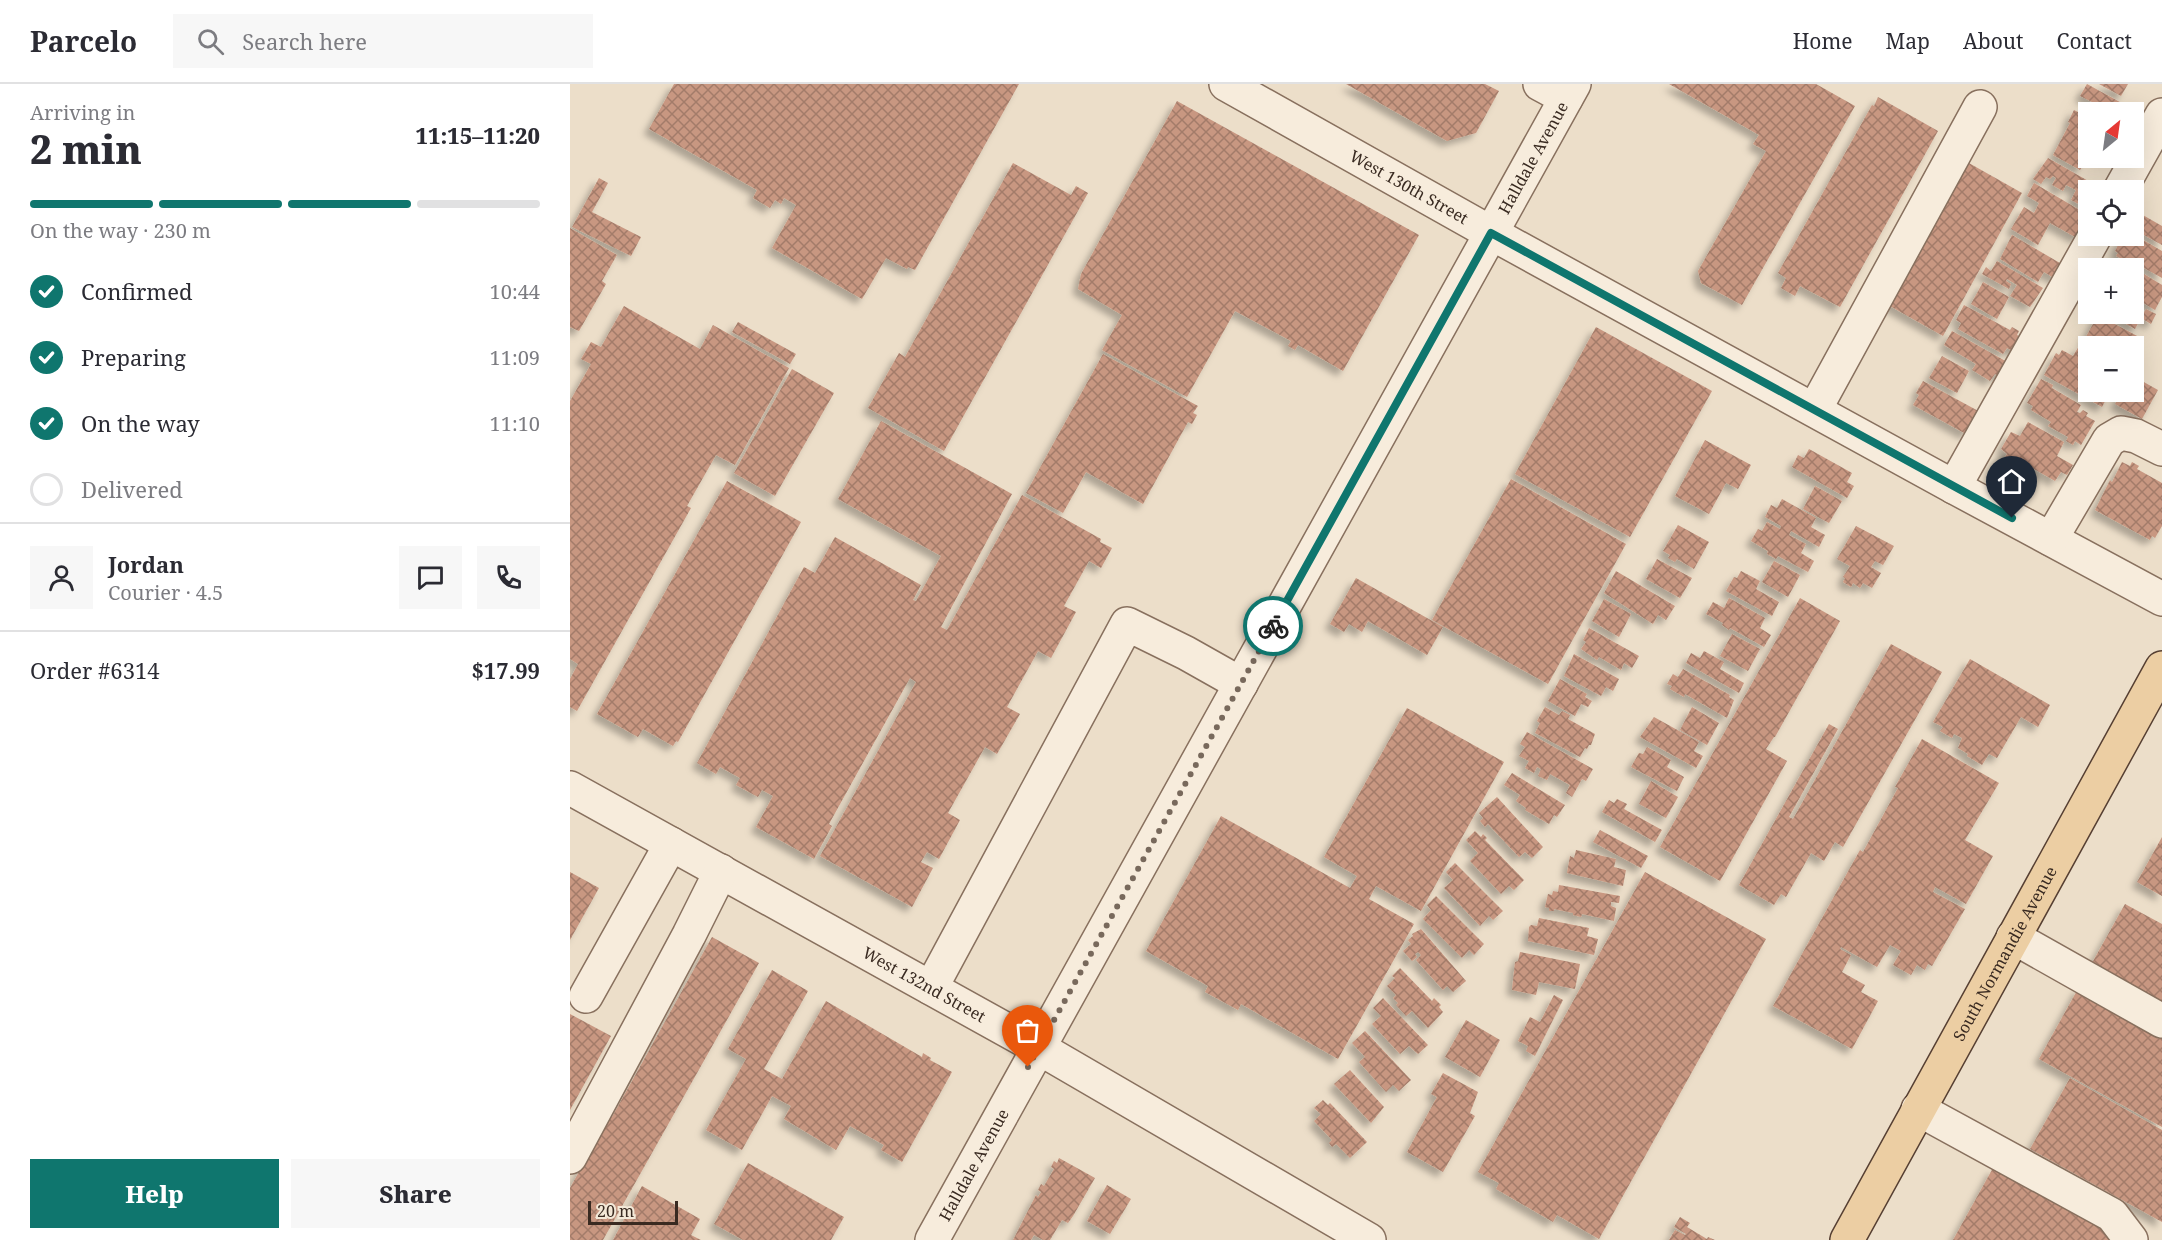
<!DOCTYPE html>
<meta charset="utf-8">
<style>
:root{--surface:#fff;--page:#f7f7f7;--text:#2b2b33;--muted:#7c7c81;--line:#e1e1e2;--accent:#0f766e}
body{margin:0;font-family:"Noto Serif",serif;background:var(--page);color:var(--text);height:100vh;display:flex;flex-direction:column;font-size:22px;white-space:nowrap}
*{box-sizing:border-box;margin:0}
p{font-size:20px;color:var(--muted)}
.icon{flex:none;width:33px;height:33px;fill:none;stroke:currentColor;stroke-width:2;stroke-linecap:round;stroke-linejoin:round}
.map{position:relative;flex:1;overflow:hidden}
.panel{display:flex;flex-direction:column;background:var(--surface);width:570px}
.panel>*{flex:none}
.needle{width:39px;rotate:29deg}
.fabs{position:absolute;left:1508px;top:18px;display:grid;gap:12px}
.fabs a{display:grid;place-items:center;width:66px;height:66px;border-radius:0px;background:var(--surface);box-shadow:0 6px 24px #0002;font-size:30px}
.scale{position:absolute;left:18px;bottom:15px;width:90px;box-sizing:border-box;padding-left:6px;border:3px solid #392a21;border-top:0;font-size:16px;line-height:21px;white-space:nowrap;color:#392a21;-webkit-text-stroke:4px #f4e9d8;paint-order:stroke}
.pin{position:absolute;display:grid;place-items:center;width:51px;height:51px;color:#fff;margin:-62px -26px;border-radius:50% 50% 50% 0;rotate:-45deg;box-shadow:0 0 6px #0007}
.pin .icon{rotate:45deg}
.courier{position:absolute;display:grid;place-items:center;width:60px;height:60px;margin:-30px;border:4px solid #0f766e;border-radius:50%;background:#fff;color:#222;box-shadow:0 2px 8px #0007}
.summary em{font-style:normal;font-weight:800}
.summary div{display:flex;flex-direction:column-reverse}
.summary{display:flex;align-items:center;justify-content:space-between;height:102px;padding:0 30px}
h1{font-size:39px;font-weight:800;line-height:45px}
.bar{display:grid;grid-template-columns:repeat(4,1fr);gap:9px 6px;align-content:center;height:72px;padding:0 30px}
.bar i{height:8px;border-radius:4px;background:var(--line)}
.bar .active{background:var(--accent)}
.bar p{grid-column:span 4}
.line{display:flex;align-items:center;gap:15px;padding:0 30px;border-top:2px solid var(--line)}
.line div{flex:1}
.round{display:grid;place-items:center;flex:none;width:63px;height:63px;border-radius:0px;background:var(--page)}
ol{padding:0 30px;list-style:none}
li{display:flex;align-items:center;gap:18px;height:66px}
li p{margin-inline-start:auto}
li .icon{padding:6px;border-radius:50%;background:var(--accent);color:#fff;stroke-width:4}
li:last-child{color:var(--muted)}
li i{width:33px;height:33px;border:3px solid var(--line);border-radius:50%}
.action{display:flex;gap:12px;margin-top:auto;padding:12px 30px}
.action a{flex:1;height:69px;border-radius:0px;background:var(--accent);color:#fff;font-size:24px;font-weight:800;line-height:69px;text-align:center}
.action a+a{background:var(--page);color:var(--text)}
header{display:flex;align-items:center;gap:36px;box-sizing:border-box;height:84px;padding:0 30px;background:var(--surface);border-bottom:2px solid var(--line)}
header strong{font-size:28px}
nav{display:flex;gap:33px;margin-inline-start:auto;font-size:21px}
.search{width:420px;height:54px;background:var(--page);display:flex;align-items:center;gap:15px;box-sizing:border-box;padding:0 21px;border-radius:0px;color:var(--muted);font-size:22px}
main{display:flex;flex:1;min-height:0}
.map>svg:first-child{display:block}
.building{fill:url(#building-cross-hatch);filter:url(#shadow)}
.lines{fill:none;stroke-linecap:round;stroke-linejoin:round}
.minor-casing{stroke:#88705e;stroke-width:36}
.major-casing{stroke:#563f32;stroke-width:36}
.minor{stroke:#f7ecdc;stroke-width:33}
.major{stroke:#eccea3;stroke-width:33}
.done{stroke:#78695c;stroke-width:6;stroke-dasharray:0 10.8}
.route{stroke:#0f766e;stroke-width:8}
.labels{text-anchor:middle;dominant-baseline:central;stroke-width:4.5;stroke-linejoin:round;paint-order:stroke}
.street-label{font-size:16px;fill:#392a21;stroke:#f4e9d8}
</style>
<header>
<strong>Parcelo</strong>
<div class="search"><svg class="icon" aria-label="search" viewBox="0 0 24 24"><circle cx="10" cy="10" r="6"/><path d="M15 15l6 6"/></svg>Search here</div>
<nav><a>Home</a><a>Map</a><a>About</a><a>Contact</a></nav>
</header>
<main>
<section class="panel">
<div class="summary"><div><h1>2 min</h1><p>Arriving in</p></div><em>11:15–11:20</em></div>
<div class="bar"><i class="active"></i><i class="active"></i><i class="active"></i><i></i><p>On the way · 230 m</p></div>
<ol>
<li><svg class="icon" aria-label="check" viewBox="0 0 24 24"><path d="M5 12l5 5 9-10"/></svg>Confirmed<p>10:44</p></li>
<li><svg class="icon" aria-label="check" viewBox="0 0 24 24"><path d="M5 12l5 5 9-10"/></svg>Preparing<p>11:09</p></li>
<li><svg class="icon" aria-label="check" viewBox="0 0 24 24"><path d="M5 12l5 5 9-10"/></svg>On the way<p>11:10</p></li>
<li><i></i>Delivered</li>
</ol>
<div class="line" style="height:108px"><a class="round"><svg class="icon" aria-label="person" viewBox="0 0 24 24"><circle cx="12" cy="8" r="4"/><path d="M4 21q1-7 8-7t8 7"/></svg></a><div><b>Jordan</b><p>Courier · 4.5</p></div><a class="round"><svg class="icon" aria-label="chat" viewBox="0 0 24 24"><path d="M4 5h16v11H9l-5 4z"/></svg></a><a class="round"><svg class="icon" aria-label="phone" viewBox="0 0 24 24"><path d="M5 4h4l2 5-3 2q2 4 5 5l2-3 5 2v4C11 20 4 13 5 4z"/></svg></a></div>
<div class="line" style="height:78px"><div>Order #6314</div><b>$17.99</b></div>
<div class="action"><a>Help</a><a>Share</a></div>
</section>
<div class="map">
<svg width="1592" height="1156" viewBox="0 0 1592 1156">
<defs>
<pattern id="building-cross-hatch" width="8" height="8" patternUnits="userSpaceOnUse" patternTransform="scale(1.5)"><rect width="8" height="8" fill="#c89781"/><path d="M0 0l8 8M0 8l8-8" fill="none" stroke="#a37b69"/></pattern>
<filter id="shadow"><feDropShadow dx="-5.5" dy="5.5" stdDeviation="3" flood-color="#0004"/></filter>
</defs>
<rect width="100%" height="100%" fill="#ecdec9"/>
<!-- building -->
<g class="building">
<polygon points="104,0 449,0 345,186 338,183 337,185 316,174 292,215 202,164 226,121 214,114 211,120 205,116 200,124 183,114 187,106 79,45"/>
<polygon points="776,0 915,0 929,7 906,49 877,57"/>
<polygon points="1099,0 1246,0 1285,22 1172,221 1131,199 1128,187 1196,67 1183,60 1189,51"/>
<polygon points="1517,0 1568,28 1565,28 1563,32 1563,28 1522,28 1517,26 1522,18 1510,12"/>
<polygon points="1529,0 1558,0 1551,12"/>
<polygon points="1308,13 1368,47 1270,223 1230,202 1225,212 1211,204 1216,194 1208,189 1302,21 1304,22"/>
<polygon points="607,17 849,151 773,287 728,261 725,266 718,262 721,257 665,227 617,313 532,266 552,231 508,205 511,190"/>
<polygon points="1504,26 1518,33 1518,72 1510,86 1483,71 1500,39 1498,38"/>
<polygon points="1390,74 1452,109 1373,252 1311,217"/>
<polygon points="1478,74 1534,106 1518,106 1518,125 1501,116 1506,106 1496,101 1493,107 1482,101 1486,94 1483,92 1480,95 1476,93 1471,100 1463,95"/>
<polygon points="443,79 501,111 506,102 518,109 374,367 298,324 329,269 335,273"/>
<polygon points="29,94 38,99 22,128 71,153 61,172 2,143"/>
<polygon points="1464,99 1518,131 1518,142 1507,154 1480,139 1468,161 1441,145 1454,123 1464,129 1469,119 1457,112"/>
<polygon points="1564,126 1592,142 1592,161 1563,145"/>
<polygon points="0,144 47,171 32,197 36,200 9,247 0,243"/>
<polygon points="1563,150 1592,167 1592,194 1556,174 1554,176 1546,172 1548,169 1545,167 1551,155 1554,157 1556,152"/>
<polygon points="1442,151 1495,182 1487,196 1474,188 1468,198 1430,175"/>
<polygon points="1427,177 1473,204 1460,223 1440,212 1447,201 1437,195 1436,197 1441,200 1439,205 1412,190 1416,183 1421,187"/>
<polygon points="1569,187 1592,201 1592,213 1585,226 1563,213 1563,197"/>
<polygon points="1413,198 1439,213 1427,235 1401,220"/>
<polygon points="1563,217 1573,222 1568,230 1571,233 1576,225 1586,230 1581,240 1571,234 1565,245 1538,230 1563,230"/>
<polygon points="1394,221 1440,246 1442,243 1449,247 1447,251 1455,255 1447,269 1437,264 1433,270 1388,245 1391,239 1386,236"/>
<polygon points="54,222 130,265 143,241 219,284 165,381 146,371 117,422 121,424 7,627 0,623 0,595 8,580 0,575 0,317 21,280 11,275 21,258 31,263"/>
<polygon points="1528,231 1569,253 1564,262 1521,262 1513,258"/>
<polygon points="168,238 226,270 220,280 162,248"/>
<polygon points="1026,243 1142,307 1060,453 945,390"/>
<polygon points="1382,247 1439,279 1431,294 1425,290 1420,297 1402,286 1406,280 1374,261"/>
<polygon points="1509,262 1518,267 1518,308 1540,308 1532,323 1474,291 1486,269 1489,271 1492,266 1503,272"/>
<polygon points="533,270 628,322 623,329 627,331 622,340 618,338 573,420 516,388 493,429 456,409"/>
<polygon points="1372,272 1399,287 1387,309 1359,294"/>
<polygon points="222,285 264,309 205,412 164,389"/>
<polygon points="1563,292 1588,306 1572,335 1545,320 1552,308 1563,308"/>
<polygon points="1471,295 1483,301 1482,304 1511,321 1507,328 1510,329 1513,326 1518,329 1516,332 1525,337 1511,361 1505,357 1503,361 1496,357 1498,353 1478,342 1481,338 1461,326 1463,322 1457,319"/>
<polygon points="1353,297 1412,329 1396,350 1343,321 1349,311 1346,309"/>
<polygon points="311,337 442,410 371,543 377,546 452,411 531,455 530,458 542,464 531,484 519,477 494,522 506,528 481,574 468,567 437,623 450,630 427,670 415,663 378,729 390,736 369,775 357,768 351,778 363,784 342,823 250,772 346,598 340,594 259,740 262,742 244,775 186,743 203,712 192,706 188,713 166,701 170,694 150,683 146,690 127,679 234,483 245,489 265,453 351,501 343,516 346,517 371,472 268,415"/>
<polygon points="1458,338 1494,358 1487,372 1503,381 1497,391 1491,388 1485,397 1448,376 1446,380 1435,373 1437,370 1431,365 1441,348 1450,352"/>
<polygon points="1135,356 1181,381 1168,405 1156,399 1139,430 1105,412"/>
<polygon points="1239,365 1282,389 1277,398 1284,402 1277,414 1222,383 1228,371 1234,374"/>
<polygon points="1552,378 1560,382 1562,378 1569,382 1567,385 1592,399 1592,442 1585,454 1582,452 1580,456 1525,426 1540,396 1542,398"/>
<polygon points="941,395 1056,460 978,600 862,536"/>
<polygon points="157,397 231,438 108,658 106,657 103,662 73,645 68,653 27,630"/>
<polygon points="1245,402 1272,417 1259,439 1233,425"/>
<polygon points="1212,415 1246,434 1241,443 1255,451 1249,463 1221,447 1219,451 1236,460 1231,469 1244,477 1238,488 1208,472 1206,475 1197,470 1198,467 1181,457 1188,445 1192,447 1197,438 1210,445 1211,442 1195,433 1201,421 1207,424"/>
<polygon points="1108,441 1139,458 1124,485 1107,475 1105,478 1098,474 1100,471 1093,467"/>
<polygon points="1286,442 1324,462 1313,481 1305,477 1301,483 1311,489 1302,504 1293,499 1290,504 1283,499 1281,503 1273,498 1275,494 1273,493 1280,482 1267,475"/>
<polygon points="1087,475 1122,494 1110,514 1076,495"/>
<polygon points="1204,477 1230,491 1218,513 1192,498"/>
<polygon points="1046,487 1105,522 1096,536 1088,531 1083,540 1034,509"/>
<polygon points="1171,487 1190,497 1186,505 1209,518 1202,532 1156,507 1164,493 1167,494"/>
<polygon points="786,494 873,543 857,571 798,537 792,548 779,540 774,548 760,540"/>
<polygon points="1159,514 1195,534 1190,544 1201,551 1194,563 1160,544 1159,546 1152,541 1153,539 1136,530 1143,518 1154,524"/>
<polygon points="1230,514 1270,537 1205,653 1204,653 1196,665 1217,677 1150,797 1090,763"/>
<polygon points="1034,515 1061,530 1049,553 1022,537"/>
<polygon points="1019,544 1069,572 1062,584 1054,579 1051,586 1029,573 1027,576 1011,565 1016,558 1013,556"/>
<polygon points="1162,550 1190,565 1178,587 1150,572"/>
<polygon points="1321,560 1372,588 1273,763 1265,758 1254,777 1241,769 1216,813 1211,810 1204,821 1169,801 1259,640 1268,645 1219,733 1223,735"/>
<polygon points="1134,567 1154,578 1150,585 1174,599 1169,609 1116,579 1121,569 1130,574"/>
<polygon points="1004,570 1049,595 1043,607 1036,603 1031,612 994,592"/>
<polygon points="1400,575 1480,621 1468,643 1451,633 1427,674 1419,670 1412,681 1397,672 1398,670 1388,664 1392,654 1384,650 1382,654 1370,647 1373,643 1363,638"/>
<polygon points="1113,585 1160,611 1159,613 1164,616 1157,634 1115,610 1114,613 1100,605 1102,602 1097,600 1103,590 1108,593"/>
<polygon points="990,595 1017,610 1015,613 1022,617 1018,623 1011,620 1005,632 978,617"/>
<polygon points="975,623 989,631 992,627 1000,631 998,635 1025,650 1021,661 1019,661 1017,665 1015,664 1010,673 965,649 970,639 967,637"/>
<polygon points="1122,623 1149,639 1137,661 1110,646"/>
<polygon points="837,624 934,678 851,827 806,802 799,815 844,840 768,975 671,920 668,926 635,908 638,902 576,867 651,732 780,804 787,792 754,773"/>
<polygon points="1084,633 1129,658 1124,667 1133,672 1126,684 1070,653"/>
<polygon points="957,648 1023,685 1016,697 1012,695 1002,713 996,709 1000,701 980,690 977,696 968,692 971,685 967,683 964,689 955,684 959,677 949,672 955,663 950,660"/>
<polygon points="1352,655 1429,699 1395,756 1423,772 1396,820 1365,803 1363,808 1395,825 1362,882 1358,880 1355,886 1347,881 1341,891 1323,881 1331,867 1320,861 1307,883 1271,863 1270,865 1281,871 1272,888 1295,901 1291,908 1308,917 1282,965 1203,922 1290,766 1293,768 1328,704 1325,703"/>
<polygon points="1077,663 1101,676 1097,683 1114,693 1107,707 1061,683 1069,669 1073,670"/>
<polygon points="942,689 995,721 987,733 984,731 979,740 955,726 956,724 946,717 950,711 934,701"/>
<polygon points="1081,697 1108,713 1096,734 1069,720"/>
<polygon points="927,713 973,763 962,774 955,768 949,773 918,740 915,743 910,737 913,734 909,729"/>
<polygon points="1047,715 1057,720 1054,725 1092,746 1085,758 1032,728 1039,716 1044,719"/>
<polygon points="1030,746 1078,772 1071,784 1023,758"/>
<polygon points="905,747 911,753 913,750 917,754 915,756 954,796 944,806 939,802 931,810 900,777 908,769 896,756"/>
<polygon points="1592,753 1592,812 1567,798"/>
<polygon points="1006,766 1046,775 1044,783 1056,786 1053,802 997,789 1000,772 1004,774"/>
<polygon points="885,779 933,827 923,836 919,832 910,842 874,804 883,796 876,788"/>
<polygon points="0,788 29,804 0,856"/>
<polygon points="1075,788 1196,855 1029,1155 987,1131 983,1138 926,1105 929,1099 908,1088"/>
<polygon points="989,801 1050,812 1049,819 1041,818 1041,822 1046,824 1044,837 1012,830 1011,833 1003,831 1003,829 984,825 984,827 979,827 979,824 975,823 978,810 982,811 983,807 988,808"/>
<polygon points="866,812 914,860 904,871 899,866 892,874 853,835 861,826 857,821"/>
<polygon points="1555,820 1592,840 1592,918 1548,903 1552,896 1522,879"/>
<polygon points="969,834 1019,844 1017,852 1028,855 1024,871 958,857 959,843 961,841 967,842"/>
<polygon points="851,845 896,897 883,908 877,902 873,906 846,876 851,871 848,868 845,870 847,873 842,877 833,867 841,860 838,856 843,852 842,850"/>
<polygon points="142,853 189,879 33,1156 0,1156 0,1104 40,1032 42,1033"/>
<polygon points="950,868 1010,880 1005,905 969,898 966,911 942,906 945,878 948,877"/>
<polygon points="830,884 862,917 864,914 871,921 869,923 873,928 858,944 842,927 836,932 826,921 828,919 823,914 826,911 817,902 825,894 822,892"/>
<polygon points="202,886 238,907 194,985 212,995 256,917 352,973 353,969 361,974 360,976 382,988 332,1078 311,1066 314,1061 280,1042 266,1066 214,1035 221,1022 202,1012 172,1066 136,1046 176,975 158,965"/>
<polygon points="1509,903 1592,949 1592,1043 1469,975"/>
<polygon points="984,911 993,916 965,972 956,967 958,962 948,957 960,933 970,938"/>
<polygon points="813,914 858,961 848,970 839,962 830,970 802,940 811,932 803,924"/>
<polygon points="0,930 41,952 0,1026"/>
<polygon points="896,936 930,956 910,993 875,973"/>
<polygon points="795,947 841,996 829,1007 823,1001 816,1008 789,978 795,973 782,959"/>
<polygon points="780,986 814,1023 801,1039 764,1000"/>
<polygon points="873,989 908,1008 900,1029 905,1032 873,1088 837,1068 867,1013 861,1010"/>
<polygon points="1500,994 1592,1046 1592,1138 1460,1065"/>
<polygon points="753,1016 758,1021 760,1019 797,1058 780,1074 766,1060 762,1063 759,1059 762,1056 744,1037 751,1030 744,1024"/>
<polygon points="489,1074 525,1094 503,1132 498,1139 492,1136 480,1156 473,1156 464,1151 461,1156 443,1156 466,1111 468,1113 471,1108 468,1106 471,1100 474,1102 484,1085 481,1083 484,1077 487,1079"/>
<polygon points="178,1079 274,1133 261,1156 173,1156 144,1140"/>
<polygon points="1423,1084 1544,1151 1541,1156 1383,1156"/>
<polygon points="537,1101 561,1115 540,1150 517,1137"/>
<polygon points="72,1102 130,1135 121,1151 131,1156 43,1156"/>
<polygon points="1110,1133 1120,1139 1117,1143 1137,1155 1138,1153 1145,1156 1099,1156 1105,1146 1115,1151 1116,1150 1104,1143"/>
</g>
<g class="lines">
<!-- minor casing -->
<g class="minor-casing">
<g id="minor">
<path id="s1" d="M656,0l265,149 463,254 208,112"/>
<polyline points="970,0 996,14"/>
<polyline points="1550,106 1592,31"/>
<polyline points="1245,325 1410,23"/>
<polyline points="1384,403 1525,152"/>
<polyline points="1481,455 1539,356 1551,349 1566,352 1592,365"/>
<path id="s2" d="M0,704l469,260 330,192"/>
<polyline points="1443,853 1592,937"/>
<polyline points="361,904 557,540 616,569 671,600"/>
<polyline points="16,912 101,760"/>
<polyline points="1348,1025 1542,1131 1561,1156"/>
<polyline points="0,1073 119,851 151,787"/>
<path id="s3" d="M362,1156l642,-1156"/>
</g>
</g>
<!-- major casing -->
<g class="major-casing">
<g id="major">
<path id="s4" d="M1277,1156l315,-572"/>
</g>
</g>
<!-- minor -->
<use href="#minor" class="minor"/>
<!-- major -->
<use href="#major" class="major"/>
</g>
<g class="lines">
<!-- done -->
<polyline class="done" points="458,983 703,542"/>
<!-- route -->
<polyline class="route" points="703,542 921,149 1442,434"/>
</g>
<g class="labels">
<!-- street labels -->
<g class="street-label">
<text stroke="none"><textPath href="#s3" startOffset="1238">Halldale Avenue</textPath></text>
<text stroke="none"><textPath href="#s1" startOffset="210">West 130th Street</textPath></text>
<text stroke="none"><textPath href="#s4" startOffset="327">South Normandie Avenue</textPath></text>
<text stroke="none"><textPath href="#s2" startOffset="405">West 132nd Street</textPath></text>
<text stroke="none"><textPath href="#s3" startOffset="86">Halldale Avenue</textPath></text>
</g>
</g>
</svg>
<div class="fabs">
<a><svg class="needle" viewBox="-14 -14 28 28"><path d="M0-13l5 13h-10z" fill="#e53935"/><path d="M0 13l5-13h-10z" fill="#7c7c81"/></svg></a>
<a><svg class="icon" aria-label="locate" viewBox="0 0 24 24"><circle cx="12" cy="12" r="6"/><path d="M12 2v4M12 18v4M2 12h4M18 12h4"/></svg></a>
<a>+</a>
<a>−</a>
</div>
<div class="scale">20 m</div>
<div class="pin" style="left:458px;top:983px;background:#ea580c"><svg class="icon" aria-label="bag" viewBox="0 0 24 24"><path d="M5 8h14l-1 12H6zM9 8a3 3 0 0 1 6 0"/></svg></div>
<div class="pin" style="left:1442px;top:434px;background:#1f2937"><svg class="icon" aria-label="home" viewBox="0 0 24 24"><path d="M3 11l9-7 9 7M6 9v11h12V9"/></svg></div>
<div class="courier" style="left:703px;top:542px"><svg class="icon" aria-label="bike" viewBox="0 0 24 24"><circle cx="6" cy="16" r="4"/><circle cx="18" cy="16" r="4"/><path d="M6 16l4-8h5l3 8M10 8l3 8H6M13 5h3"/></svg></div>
</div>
</main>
